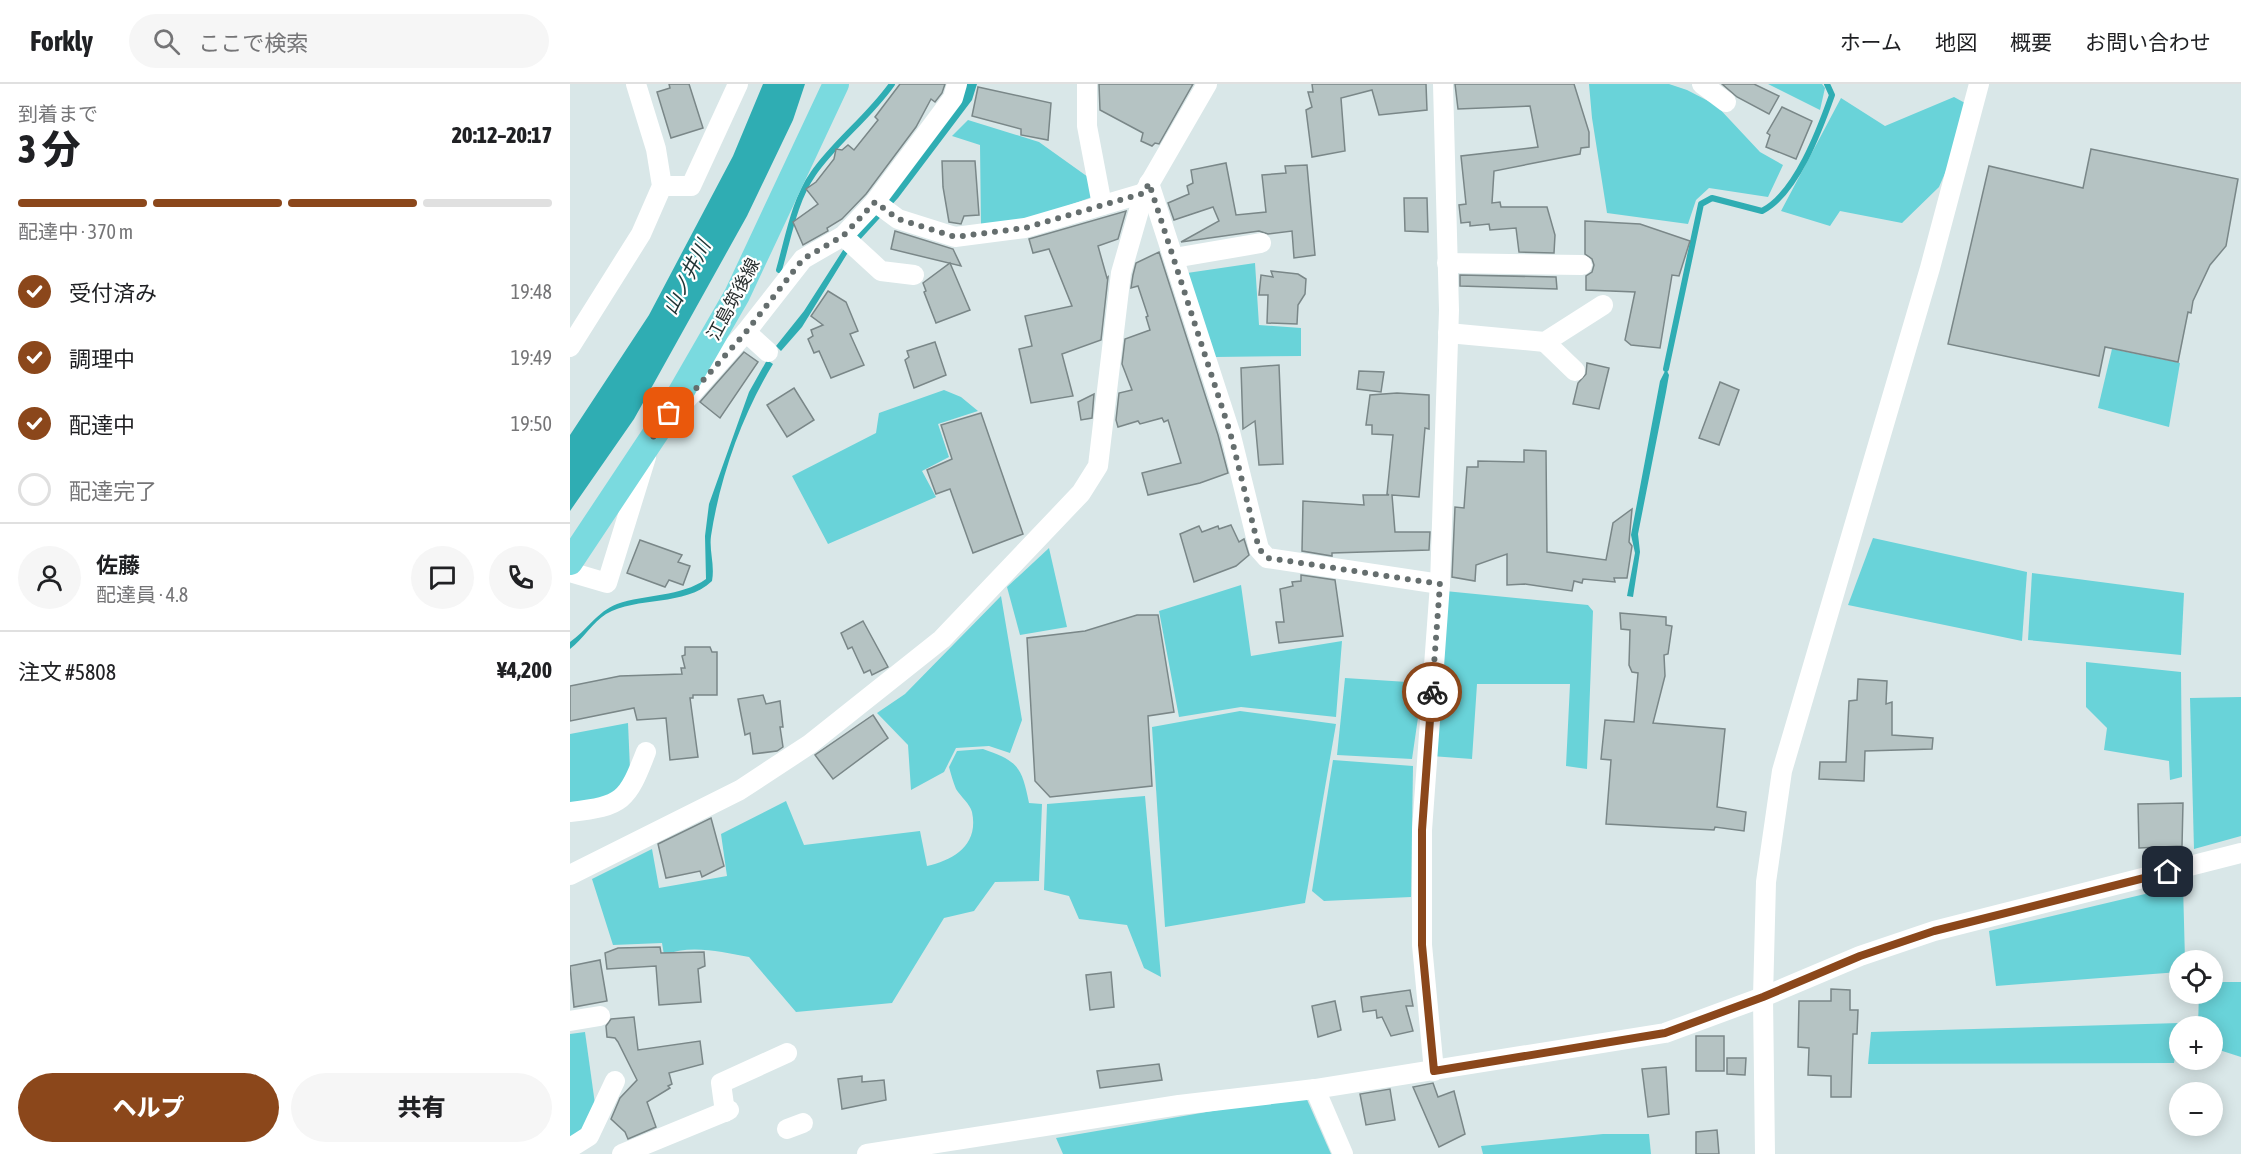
<!DOCTYPE html>
<html lang="ja">
<meta charset="utf-8">
<style>
:root{--surface:#fff;--page:#f6f6f6;--text:#202124;--muted:#757577;--line:#e0e0e0;--accent:#8b471b}
body{margin:0;font-family:"Asap Condensed","Noto Sans JP",sans-serif;background:var(--page);color:var(--text);height:100vh;display:flex;flex-direction:column;font-size:22px;white-space:nowrap}
*{box-sizing:border-box;margin:0}
p{font-size:20px;color:var(--muted)}
.icon{flex:none;width:33px;height:33px;fill:none;stroke:currentColor;stroke-width:2;stroke-linecap:round;stroke-linejoin:round}
.map{position:relative;flex:1;overflow:hidden}
.sheet{display:flex;flex-direction:column;background:var(--surface);width:570px}
.sheet>*{flex:none}
.tools{position:absolute;left:1599px;top:866px;display:grid;gap:12px}
.tools a{display:grid;place-items:center;width:54px;height:54px;border-radius:50%;background:var(--surface);box-shadow:0 3px 15px #0003;font-size:30px}
.pin{position:absolute;display:grid;place-items:center;width:51px;height:51px;color:#fff;margin:-26px;border-radius:12px;box-shadow:0 3px 9px #0006}
.courier{position:absolute;display:grid;place-items:center;width:60px;height:60px;margin:-30px;border:4px solid #8b471b;border-radius:50%;background:#fff;color:#222;box-shadow:0 2px 8px #0007}
.overview em{font-style:normal;font-weight:800}
.overview div{display:flex;flex-direction:column-reverse}
.overview{display:flex;align-items:center;justify-content:space-between;height:102px;padding:0 18px}
h1{font-size:39px;font-weight:800;line-height:45px}
.bar{display:grid;grid-template-columns:repeat(4,1fr);gap:9px 6px;align-content:center;height:72px;padding:0 18px}
.bar i{height:8px;border-radius:4px;background:var(--line)}
.bar .on{background:var(--accent)}
.bar p{grid-column:span 4}
.line{display:flex;align-items:center;gap:15px;padding:0 18px;border-top:2px solid var(--line)}
.line div{flex:1}
.round{display:grid;place-items:center;flex:none;width:63px;height:63px;border-radius:32px;background:var(--page)}
ol{padding:0 18px;list-style:none}
li{display:flex;align-items:center;gap:18px;height:66px}
li p{margin-inline-start:auto}
li .icon{padding:6px;border-radius:50%;background:var(--accent);color:#fff;stroke-width:4}
li:last-child{color:var(--muted)}
li i{width:33px;height:33px;border:3px solid var(--line);border-radius:50%}
.button{display:flex;gap:12px;margin-top:auto;padding:12px 18px}
.button a{flex:1;height:69px;border-radius:36px;background:var(--accent);color:#fff;font-size:24px;font-weight:800;line-height:69px;text-align:center}
.button a+a{background:var(--page);color:var(--text)}
header{display:flex;align-items:center;gap:36px;box-sizing:border-box;height:84px;padding:0 30px;background:var(--surface);border-bottom:2px solid var(--line)}
header strong{font-size:28px}
nav{display:flex;gap:33px;margin-inline-start:auto;font-size:21px}
.search{width:420px;height:54px;background:var(--page);display:flex;align-items:center;gap:15px;box-sizing:border-box;padding:0 21px;border-radius:33px;color:var(--muted);font-size:22px}
main{display:flex;flex:1;min-height:0}
.map>svg:first-child{display:block}
.green{fill:#69d3d9}
.water{fill:#2fadb3}
.lines{fill:none;stroke-linecap:round;stroke-linejoin:round}
.stream{stroke:#2fadb3;stroke-width:6}
.building{fill:#b5c3c3;stroke:#7a8788;stroke-width:1.5}
.minor{stroke:#fff;stroke-width:20}
.major{stroke:#7adadf;stroke-width:26}
.done{stroke:#656e6e;stroke-width:6;stroke-dasharray:0 10.8}
.route{stroke:#8b471b;stroke-width:8}
.labels{text-anchor:middle;dominant-baseline:central;stroke-width:4.5;stroke-linejoin:round;paint-order:stroke}
.street-label{font-size:18px;fill:#272d2d;stroke:#fff}
.water-label{font-size:20px;font-style:italic;fill:#1e3334;stroke:#fff}
</style>
<header>
<strong>Forkly</strong>
<div class="search"><svg class="icon" aria-label="search" viewBox="0 0 24 24"><circle cx="10" cy="10" r="6"/><path d="M15 15l6 6"/></svg>ここで検索</div>
<nav><a>ホーム</a><a>地図</a><a>概要</a><a>お問い合わせ</a></nav>
</header>
<main>
<section class="sheet">
<div class="overview"><div><h1>3 分</h1><p>到着まで</p></div><em>20:12–20:17</em></div>
<div class="bar"><i class="on"></i><i class="on"></i><i class="on"></i><i></i><p>配達中 · 370 m</p></div>
<ol>
<li><svg class="icon" aria-label="check" viewBox="0 0 24 24"><path d="M5 12l5 5 9-10"/></svg>受付済み<p>19:48</p></li>
<li><svg class="icon" aria-label="check" viewBox="0 0 24 24"><path d="M5 12l5 5 9-10"/></svg>調理中<p>19:49</p></li>
<li><svg class="icon" aria-label="check" viewBox="0 0 24 24"><path d="M5 12l5 5 9-10"/></svg>配達中<p>19:50</p></li>
<li><i></i>配達完了</li>
</ol>
<div class="line" style="height:108px"><a class="round"><svg class="icon" aria-label="person" viewBox="0 0 24 24"><circle cx="12" cy="8" r="4"/><path d="M4 21q1-7 8-7t8 7"/></svg></a><div><b>佐藤</b><p>配達員 · 4.8</p></div><a class="round"><svg class="icon" aria-label="chat" viewBox="0 0 24 24"><path d="M4 5h16v11H9l-5 4z"/></svg></a><a class="round"><svg class="icon" aria-label="phone" viewBox="0 0 24 24"><path d="M5 4h4l2 5-3 2q2 4 5 5l2-3 5 2v4C11 20 4 13 5 4z"/></svg></a></div>
<div class="line" style="height:78px"><div>注文 #5808</div><b>¥4,200</b></div>
<div class="button"><a>ヘルプ</a><a>共有</a></div>
</section>
<div class="map">
<svg width="1671" height="1070" viewBox="0 0 1671 1070">
<rect width="100%" height="100%" fill="#d9e7e8"/>
<!-- green -->
<g class="green">
<polygon points="1019,0 1099,0 1117,6 1146,21 1190,68 1213,81 1198,113 1139,104 1126,116 1118,140 1037,129 1022,34"/>
<polygon points="1198,0 1252,0 1255,4 1250,26"/>
<polygon points="1384,13 1395,19 1389,57 1369,103 1332,139 1270,127 1260,142 1211,127 1271,14 1315,42"/>
<polygon points="398,36 469,58 518,93 525,112 452,138 411,142 410,61 382,52"/>
<polygon points="685,179 689,241 731,244 731,272 645,273 617,189"/>
<polygon points="1542,265 1610,279 1599,343 1528,324"/>
<polygon points="374,306 391,313 408,327 368,340 379,373 352,387 366,413 258,460 222,392 306,349 309,329"/>
<polygon points="1303,454 1457,488 1452,557 1278,521"/>
<polygon points="479,464 497,543 450,551 437,503"/>
<polygon points="1462,489 1614,509 1611,571 1458,556"/>
<polygon points="671,501 681,572 772,557 766,633 671,623 609,633 589,527"/>
<polygon points="875,507 1018,521 1023,527 1017,685 996,682 1000,600 907,600 902,675 861,672"/>
<polygon points="431,512 452,636 440,669 419,662 386,664 374,688 341,706 338,661 307,629 335,610"/>
<polygon points="1516,578 1611,588 1612,693 1600,696 1599,677 1534,666 1537,644 1516,623"/>
<polygon points="775,594 853,599 842,675 767,671"/>
<polygon points="1671,613 1671,752 1624,765 1620,614"/>
<polygon points="670,627 766,640 735,819 595,843 582,643"/>
<polygon points="58,639 60,685 47,710 0,723 0,650"/>
<path d="M413,665c35,12 39,18 46,54l13,1 -3,77 -44,1 -21,29 -30,7 -52,85 -96,9 -47,-55c-28,-5 -58,-13 -85,-2l-2,-12 -49,2 -21,-66 60,-30 7,39 68,-12 -6,-42 65,-33 18,44 116,-14 7,35c27,-6 52,-21 45,-54 -2,-8 -11,-15 -16,-23 -3,-7 -5,-15 -7,-22l8,-16z"/>
<polygon points="763,676 843,682 841,813 754,817 742,807"/>
<polygon points="575,712 591,893 574,884 557,841 509,835 499,812 474,806 477,720"/>
<polygon points="1613,801 1615,876 1610,876 1609,888 1426,902 1419,847"/>
<polygon points="1643,898 1671,898 1671,973 1643,964 1642,942 1628,942 1629,909 1642,909"/>
<polygon points="1610,939 1604,979 1298,980 1301,948"/>
<polygon points="15,948 25,1020 15,1041 0,1058 0,950"/>
<polygon points="735,1011 761,1070 493,1070 486,1054"/>
<polygon points="1033,1050 1079,1050 1081,1070 913,1070 911,1062"/>
</g>
<!-- water -->
<g class="water">
<polygon points="193,0 235,0 223,36 177,132 64,335 0,427 0,351 79,231 163,72"/>
<polygon points="395,0 407,0 402,16 328,114 277,170 232,243 211,267 206,262 234,227 284,149"/>
<path d="M197,276l6,4c-31,51 -53,113 -62,172 -2,15 4,29 1,45 -27,26 -75,15 -106,33 -13,8 -23,25 -36,35v-7c16,-11 28,-31 47,-38 28,-10 64,-7 89,-25l-1,-43 4,-32 40,-112z"/>
<polygon points="1096,285 1099,291 1096,308 1068,450 1070,468 1063,513 1057,512 1065,469 1061,451 1090,297"/>
</g>
<g class="lines">
<!-- stream -->
<g class="stream">
<path d="M209,186c9,-31 15,-69 34,-96 21,-31 56,-57 79,-90"/>
<path d="M1096,285l35,-165 11,-6 50,13c34,-17 58,-82 70,-116l-5,-11"/>
</g>
</g>
<!-- building -->
<g class="building">
<polygon points="99,0 119,0 133,44 101,54 87,8 100,4"/>
<polygon points="330,0 375,0 372,9 365,18 361,15 346,43 296,110 272,135 257,144 258,147 233,161 223,138 248,120 236,105 246,98 264,75 266,65 272,66 278,61 284,66 308,36 305,33"/>
<polygon points="529,0 623,0 589,60 585,59 582,62 571,57 573,49 530,26"/>
<polygon points="742,0 856,0 857,26 809,31 802,6 771,14 775,67 742,73 736,26 742,23 738,8 743,8"/>
<polygon points="885,0 1004,0 1019,48 1019,63 1011,64 1010,70 924,87 922,119 930,118 931,123 977,123 985,151 984,169 949,168 946,144 920,146 919,140 900,142 900,138 891,139 889,121 896,120 891,72 968,63 960,22 888,25"/>
<polygon points="1152,0 1184,0 1209,12 1199,30 1167,13"/>
<polygon points="408,3 481,19 478,56 451,51 451,45 402,32"/>
<polygon points="1212,23 1242,37 1226,75 1196,63 1200,51 1197,49"/>
<polygon points="1521,65 1668,95 1656,162 1640,181 1623,217 1621,229 1618,228 1608,278 1535,263 1529,292 1378,260 1419,82 1513,104"/>
<polygon points="372,77 405,77 409,131 394,132 391,140 379,138 373,103"/>
<polygon points="656,79 666,131 696,128 692,91 716,89 715,82 737,81 745,171 724,174 722,147 698,150 689,147 611,158 649,137 643,123 604,136 598,119 619,110 617,102 623,99 621,86"/>
<polygon points="834,114 857,114 858,148 835,147"/>
<polygon points="556,127 548,155 528,162 537,194 538,193 531,256 492,270 503,312 461,319 449,265 462,262 455,232 502,222 479,165 463,169 459,155"/>
<polygon points="1015,137 1070,140 1120,157 1109,192 1102,191 1090,264 1061,261 1055,256 1065,208 1016,206 1016,192 1022,188 1024,181 1022,175 1015,170"/>
<polygon points="325,147 383,165 391,182 321,165"/>
<polygon points="589,168 648,351 658,389 630,399 578,411 572,389 611,379 598,336 594,338 592,334 570,340 568,337 548,343 546,336 549,309 562,306 552,280 555,255 580,246 576,233 578,232 568,202 561,204 563,191 566,179"/>
<polygon points="380,179 400,226 366,239 354,208 356,207 353,199"/>
<polygon points="701,187 728,190 736,195 735,210 728,221 727,240 697,239 698,211 689,211 691,191 703,193"/>
<polygon points="890,191 986,193 987,205 890,202"/>
<polygon points="258,207 276,218 288,247 280,250 294,281 261,294 249,267 244,269 238,255 243,252 241,246 253,241 241,232"/>
<polygon points="365,258 376,291 344,304 335,276 339,273 337,267"/>
<polygon points="174,268 188,278 150,334 130,318"/>
<polygon points="1017,279 1039,284 1029,325 1003,320 1008,299 1016,290"/>
<polygon points="709,281 713,380 689,381 685,337 673,345 671,284"/>
<polygon points="789,287 814,288 811,308 787,305"/>
<polygon points="1150,298 1169,306 1149,361 1129,354"/>
<polygon points="224,304 244,336 217,353 197,321"/>
<polygon points="827,309 859,311 859,345 855,344 849,413 822,411 825,448 860,448 859,466 762,469 762,472 732,467 733,417 794,421 793,411 819,411 817,410 823,351 802,350 802,341 796,341 800,311"/>
<polygon points="524,310 522,334 511,336 508,318"/>
<polygon points="411,329 453,450 403,469 380,405 366,410 357,386 382,375 371,341"/>
<polygon points="954,366 976,367 977,468 1036,476 1043,439 1062,425 1059,458 1062,462 1057,494 1044,494 1045,498 1013,495 1012,499 1004,497 1002,507 955,500 937,501 937,470 906,481 905,497 882,493 885,423 894,424 897,383 908,383 908,377 954,378"/>
<polygon points="661,441 669,458 674,455 679,471 666,482 624,498 610,450 629,442 632,448 648,442 649,445"/>
<polygon points="70,456 112,471 108,478 120,482 113,501 99,496 95,503 57,489"/>
<polygon points="731,491 765,496 773,552 709,559 706,538 714,538 710,505 723,502 722,498 731,497"/>
<polygon points="1050,529 1096,533 1096,541 1102,542 1098,570 1094,571 1095,592 1083,639 1155,645 1147,723 1176,728 1174,747 1145,743 1144,746 1036,740 1041,676 1031,675 1035,636 1064,638 1068,589 1062,588 1059,581 1060,546 1051,545"/>
<polygon points="567,531 588,531 604,628 578,632 582,702 480,713 465,697 457,554 515,547"/>
<polygon points="293,537 318,583 302,591 300,586 294,589 282,563 278,565 271,549"/>
<polygon points="115,563 140,563 142,568 147,568 147,611 123,611 123,614 120,614 128,673 100,676 96,634 67,636 64,624 0,637 0,602 50,592 112,590 111,584 115,584 112,572 115,571"/>
<polygon points="1288,595 1317,597 1316,620 1322,618 1322,651 1363,654 1362,665 1295,667 1294,697 1249,695 1250,678 1276,678 1279,617 1287,616"/>
<polygon points="193,611 196,620 210,617 213,643 210,643 213,663 207,667 183,670 180,649 175,651 168,615"/>
<polygon points="303,631 318,654 263,695 245,671"/>
<polygon points="1613,719 1612,762 1569,764 1568,720"/>
<polygon points="141,734 154,782 132,793 130,787 96,794 88,760"/>
<polygon points="90,863 91,869 134,868 135,882 128,885 131,918 89,921 86,882 37,885 35,869 48,864"/>
<polygon points="30,876 37,917 4,923 0,882"/>
<polygon points="541,888 544,923 520,926 516,891"/>
<polygon points="1261,905 1280,906 1280,926 1288,926 1287,950 1283,950 1281,1013 1261,1013 1261,992 1238,991 1239,964 1228,963 1229,917 1261,917"/>
<polygon points="840,906 843,922 836,922 843,947 821,952 812,933 807,934 806,926 793,928 791,913"/>
<polygon points="765,917 771,946 748,953 742,922"/>
<polygon points="64,933 68,966 130,957 133,980 99,989 102,1000 98,1002 100,1004 77,1018 86,1043 58,1055 55,1048 41,1035 50,1014 67,996 48,958 45,954 37,953 36,942 41,935"/>
<rect x="1126" y="952" width="28" height="35"/>
<polygon points="1157,974 1176,974 1175,991 1157,990"/>
<polygon points="589,980 592,996 530,1004 527,987"/>
<polygon points="1096,983 1099,1030 1078,1033 1072,985"/>
<polygon points="292,992 292,998 314,996 316,1016 272,1025 268,995"/>
<polygon points="863,999 868,1013 884,1007 895,1050 869,1063 843,1003"/>
<polygon points="820,1005 825,1036 796,1041 790,1010"/>
<polygon points="1147,1046 1149,1070 1126,1070 1126,1048"/>
</g>
<g class="lines">
<!-- minor -->
<g class="minor">
<polyline points="517,0 517,42 532,121"/>
<polyline points="1132,0 1156,18"/>
<polyline points="579,99 660,348 689,465 697,474 870,500"/>
<polyline points="92,102 121,102 168,0"/>
<polyline points="305,118 328,135 385,153 455,144 574,109"/>
<polyline points="273,152 311,187 344,191"/>
<polyline points="604,174 691,159"/>
<polyline points="877,179 1012,181"/>
<polyline points="176,248 198,268"/>
<polyline points="878,249 975,258 1033,221"/>
<polyline points="975,258 1005,287"/>
<polyline points="0,263 71,150 92,102 86,65 66,0"/>
<polyline points="114,318 176,248 233,175 273,152 305,118 383,14 387,0"/>
<polyline points="0,488 37,499 76,373"/>
<path d="M0,728c53,-6 57,-11 76,-60"/>
<polyline points="0,791 170,706 240,660 372,555 511,409 528,382 551,189 574,109 637,0"/>
<polyline points="0,937 30,932"/>
<polyline points="864,987 852,861 852,746 870,500 879,226 873,0"/>
<polyline points="745,1005 773,1070"/>
<polyline points="155,1028 151,999 217,969"/>
<polyline points="217,1045 233,1039"/>
<polyline points="0,1064 19,1052 45,997"/>
<polyline points="52,1070 159,1026"/>
<polyline points="297,1070 609,1021 745,1005 1095,949 1193,913 1290,872 1364,847 1671,769"/>
<polyline points="1195,1070 1193,913 1196,798 1212,687 1360,184 1409,0"/>
</g>
<!-- major -->
<polyline class="major" points="0,478 99,329 167,211 266,0"/>
</g>
<g class="lines">
<!-- done -->
<polyline class="done" points="99,329 82,354 176,248 233,175 273,152 305,118 328,135 385,153 455,144 574,109 579,99 660,348 689,465 698,474 870,500 862,608"/>
<!-- route -->
<polyline class="route" points="862,608 852,746 852,861 864,987 1095,949 1193,913 1290,872 1364,847 1598,788"/>
</g>
<g class="labels">
<!-- street labels -->
<g class="street-label">
<text transform="translate(163 215) rotate(-62)">江島筑後線</text>
</g>
<!-- water labels -->
<g class="water-label">
<text transform="translate(116 193) rotate(-63)">山ノ井川</text>
</g>
</g>
</svg>
<div class="tools">
<a><svg class="icon" aria-label="locate" viewBox="0 0 24 24"><circle cx="12" cy="12" r="6"/><path d="M12 2v4M12 18v4M2 12h4M18 12h4"/></svg></a>
<a>+</a>
<a>−</a>
</div>
<div class="pin" style="left:99px;top:329px;background:#ea580c"><svg class="icon" aria-label="bag" viewBox="0 0 24 24"><path d="M5 8h14l-1 12H6zM9 8a3 3 0 0 1 6 0"/></svg></div>
<div class="pin" style="left:1598px;top:788px;background:#1f2937"><svg class="icon" aria-label="home" viewBox="0 0 24 24"><path d="M3 11l9-7 9 7M6 9v11h12V9"/></svg></div>
<div class="courier" style="left:862px;top:608px"><svg class="icon" aria-label="bike" viewBox="0 0 24 24"><circle cx="6" cy="16" r="4"/><circle cx="18" cy="16" r="4"/><path d="M6 16l4-8h5l3 8M10 8l3 8H6M13 5h3"/></svg></div>
</div>
</main>
